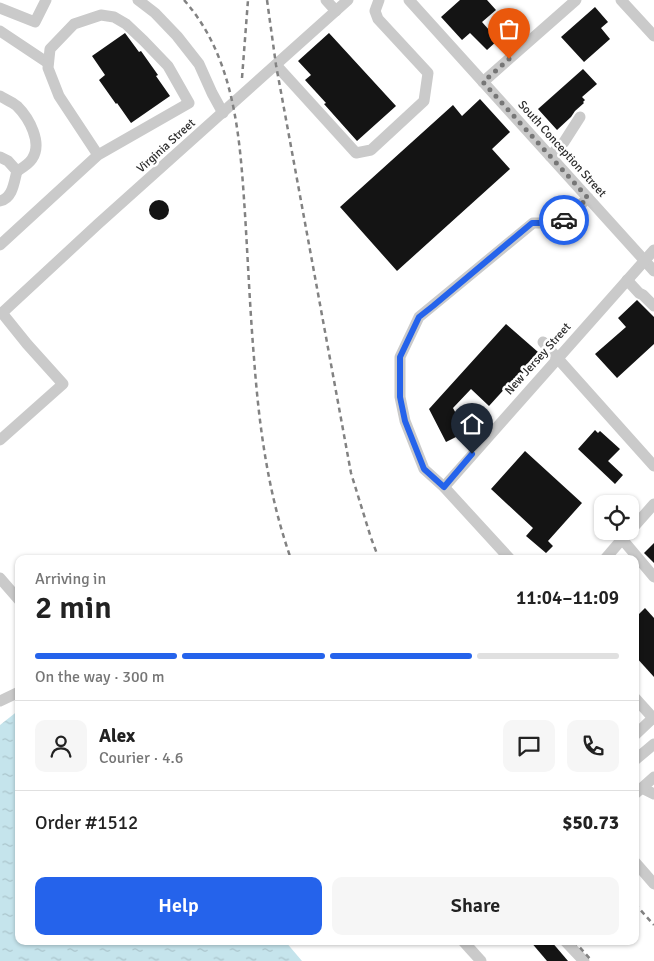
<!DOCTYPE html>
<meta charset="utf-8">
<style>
:root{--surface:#fff;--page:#f6f6f6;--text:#222;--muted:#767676;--line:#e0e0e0;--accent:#2563eb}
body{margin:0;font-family:Signika,sans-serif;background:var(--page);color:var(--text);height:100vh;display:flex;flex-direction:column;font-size:19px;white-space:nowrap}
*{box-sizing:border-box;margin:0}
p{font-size:16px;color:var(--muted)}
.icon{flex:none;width:28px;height:28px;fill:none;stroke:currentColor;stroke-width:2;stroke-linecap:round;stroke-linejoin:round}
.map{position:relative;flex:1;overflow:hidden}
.panel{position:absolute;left:15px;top:555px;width:624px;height:390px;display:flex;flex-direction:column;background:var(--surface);border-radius:10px;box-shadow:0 1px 4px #0004}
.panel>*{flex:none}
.controls{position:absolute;left:594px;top:495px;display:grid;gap:10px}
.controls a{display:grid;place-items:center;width:45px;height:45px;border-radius:10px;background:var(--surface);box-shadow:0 1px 4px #0004;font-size:25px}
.pin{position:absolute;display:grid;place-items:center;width:42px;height:42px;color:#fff;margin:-51px -21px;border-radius:50% 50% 50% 0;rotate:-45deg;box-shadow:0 0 5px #0007}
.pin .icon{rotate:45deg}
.courier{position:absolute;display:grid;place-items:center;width:50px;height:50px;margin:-25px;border:4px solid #2563eb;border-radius:50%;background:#fff;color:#222;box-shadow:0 1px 6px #0007}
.head em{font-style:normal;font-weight:600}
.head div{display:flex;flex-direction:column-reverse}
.head{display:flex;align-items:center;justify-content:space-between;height:85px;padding:0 20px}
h1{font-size:32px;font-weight:600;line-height:38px}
.bar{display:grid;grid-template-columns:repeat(4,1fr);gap:8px 5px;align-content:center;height:60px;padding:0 20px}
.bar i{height:6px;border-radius:4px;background:var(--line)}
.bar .active{background:var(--accent)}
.bar p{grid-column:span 4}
.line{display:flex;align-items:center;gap:12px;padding:0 20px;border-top:1px solid var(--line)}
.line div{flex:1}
.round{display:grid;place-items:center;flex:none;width:52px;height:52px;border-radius:10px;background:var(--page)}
.button{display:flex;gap:10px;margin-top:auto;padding:10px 20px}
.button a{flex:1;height:58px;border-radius:10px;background:var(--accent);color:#fff;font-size:20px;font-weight:600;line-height:58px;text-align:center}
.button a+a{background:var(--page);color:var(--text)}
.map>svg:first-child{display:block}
.water{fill:url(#water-ripples)}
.building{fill:#141414}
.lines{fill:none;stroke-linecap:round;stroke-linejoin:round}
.minor{stroke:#cacaca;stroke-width:11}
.rail{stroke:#828282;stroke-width:2.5;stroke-dasharray:5 4;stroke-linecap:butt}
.done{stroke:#767676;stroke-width:5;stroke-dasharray:0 9}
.route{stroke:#2563eb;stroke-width:6}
.labels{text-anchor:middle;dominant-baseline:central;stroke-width:5;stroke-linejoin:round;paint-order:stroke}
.street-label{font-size:12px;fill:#2d2d2d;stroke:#fff}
</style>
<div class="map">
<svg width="654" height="961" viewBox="0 0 654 961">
<defs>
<pattern id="water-ripples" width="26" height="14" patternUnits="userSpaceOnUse" patternTransform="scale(1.25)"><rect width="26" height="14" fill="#c5e4ec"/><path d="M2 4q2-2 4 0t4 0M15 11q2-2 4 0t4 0" fill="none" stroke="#aac4cb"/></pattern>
</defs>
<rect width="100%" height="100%" fill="#fff"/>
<!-- water -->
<polygon class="water" points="19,710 19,941 285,941 302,961 0,961 0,725"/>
<!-- building -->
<g class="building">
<polygon points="460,0 487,0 496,10 482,22 498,40 487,50 470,33 462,40 441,17"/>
<polygon points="595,7 608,22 601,28 610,39 584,62 561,37"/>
<polygon points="125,33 139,52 141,51 158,75 156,76 170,96 131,123 117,103 116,104 99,80 105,75 92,56"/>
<polygon points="329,33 396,106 357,141 324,104 326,103 305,80 311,75 298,61"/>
<polygon points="583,69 597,84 582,97 585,100 583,102 584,103 575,111 571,117 557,130 538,109"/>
<polygon points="480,99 510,132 492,149 510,169 397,271 340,207 453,105 462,116"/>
<circle cx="159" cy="210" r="10"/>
<polygon points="637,300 654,317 654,344 617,378 595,354 626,327 618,318"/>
<polygon points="506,324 538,352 527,365 529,367 511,386 509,384 489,406 471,389 453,408 466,432 446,442 429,409"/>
<polygon points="595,430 598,433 600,431 620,449 608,461 623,475 615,484 578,449"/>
<polygon points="525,451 582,503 548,541 553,546 546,553 526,536 533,528 491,489"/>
<polygon points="654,543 654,563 644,553"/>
<polygon points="645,608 654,618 654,677 635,656 635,618"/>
<polygon points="530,941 551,941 568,961 547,961"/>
</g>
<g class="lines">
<!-- minor -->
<g class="minor">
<polyline points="138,0 155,13 177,36 199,64 212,93 223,113"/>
<polyline points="326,0 336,11"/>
<polyline points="409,0 654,271"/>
<polyline points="621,0 654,36"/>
<polyline points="0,8 35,22 46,0"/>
<polyline points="0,31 48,63"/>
<polyline points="276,65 356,153 371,150 424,101 428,73 378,19 375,11 379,0"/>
<polyline points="483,82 576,0"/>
<path d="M0,96c5,3 12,6 17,10 12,12 26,37 15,53 -4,6 -10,9 -15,12"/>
<polyline points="550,156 564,142 580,117"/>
<path d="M0,157l8,4 9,10c-3,11 -4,27 -17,30"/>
<polyline points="0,245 98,155 189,103 168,66 144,41 126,24 114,17 101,15 74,24 50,49 48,68 59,96 98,155"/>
<polyline points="627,280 639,293 643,295 654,306"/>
<polyline points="543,342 654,466"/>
<polyline points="0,440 63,384 27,344 2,313 98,224 348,0"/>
<polyline points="444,487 654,250"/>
<polyline points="630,531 654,504"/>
<polyline points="622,539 654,577"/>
<polyline points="510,559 444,487 424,469 405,421 400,397 400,357 419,317 533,223 560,223 588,198"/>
<polyline points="605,559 629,531"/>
<polyline points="0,578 19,600"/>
<polyline points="635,698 654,719"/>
<polyline points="0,701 19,692"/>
<polyline points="635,735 653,718"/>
<polyline points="635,760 654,744"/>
<polyline points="642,788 654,794"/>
<polyline points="635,794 654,777"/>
<polyline points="635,862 654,884"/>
<polyline points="463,941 481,961"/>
<polyline points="565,941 584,961"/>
</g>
<!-- rail -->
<g class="rail">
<path d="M184,0c52,59 56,140 61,214 3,48 5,96 9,144 5,68 14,136 37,201"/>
<polyline points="267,0 276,65 351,473 371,538 379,559"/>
<polyline points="242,78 248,0"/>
<polyline points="635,904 654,925"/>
<polyline points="574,941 592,961"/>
</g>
</g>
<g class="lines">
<!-- done -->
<polyline class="done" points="509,59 483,82 588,198 564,220"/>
<!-- route -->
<polyline class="route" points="472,454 444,487 424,469 405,421 400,397 400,357 419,317 433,306 532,223 560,223 564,220"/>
</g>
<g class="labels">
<!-- street labels -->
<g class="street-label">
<text transform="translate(166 146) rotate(-42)">Virginia Street</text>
<text transform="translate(562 149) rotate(48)">South Conception Street</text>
<text transform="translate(538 359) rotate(-48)">New Jersey Street</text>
</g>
</g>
</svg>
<div class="controls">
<a><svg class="icon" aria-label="locate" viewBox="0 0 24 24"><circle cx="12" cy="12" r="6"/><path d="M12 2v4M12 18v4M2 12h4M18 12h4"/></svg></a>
</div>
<div class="pin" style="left:509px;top:59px;background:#ea580c"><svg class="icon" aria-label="bag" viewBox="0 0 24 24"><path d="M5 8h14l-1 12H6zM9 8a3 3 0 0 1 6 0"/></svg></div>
<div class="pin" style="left:472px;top:454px;background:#1f2937"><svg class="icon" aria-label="home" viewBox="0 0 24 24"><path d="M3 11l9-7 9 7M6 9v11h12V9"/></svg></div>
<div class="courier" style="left:564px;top:220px"><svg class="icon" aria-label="car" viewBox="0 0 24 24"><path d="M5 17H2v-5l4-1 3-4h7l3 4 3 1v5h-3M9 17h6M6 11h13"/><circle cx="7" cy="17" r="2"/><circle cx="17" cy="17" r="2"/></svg></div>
<section class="panel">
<div class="head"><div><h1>2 min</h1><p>Arriving in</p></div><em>11:04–11:09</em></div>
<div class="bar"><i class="active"></i><i class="active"></i><i class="active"></i><i></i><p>On the way · 300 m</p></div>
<div class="line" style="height:90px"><a class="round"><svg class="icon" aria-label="person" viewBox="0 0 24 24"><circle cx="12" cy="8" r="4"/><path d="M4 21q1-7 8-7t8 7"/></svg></a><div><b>Alex</b><p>Courier · 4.6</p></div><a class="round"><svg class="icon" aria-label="chat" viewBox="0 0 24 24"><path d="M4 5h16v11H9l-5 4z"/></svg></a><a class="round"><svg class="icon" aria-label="phone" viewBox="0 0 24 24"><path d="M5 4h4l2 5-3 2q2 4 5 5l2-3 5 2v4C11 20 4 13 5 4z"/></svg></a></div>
<div class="line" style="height:65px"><div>Order #1512</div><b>$50.73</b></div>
<div class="button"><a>Help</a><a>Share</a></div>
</section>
</div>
